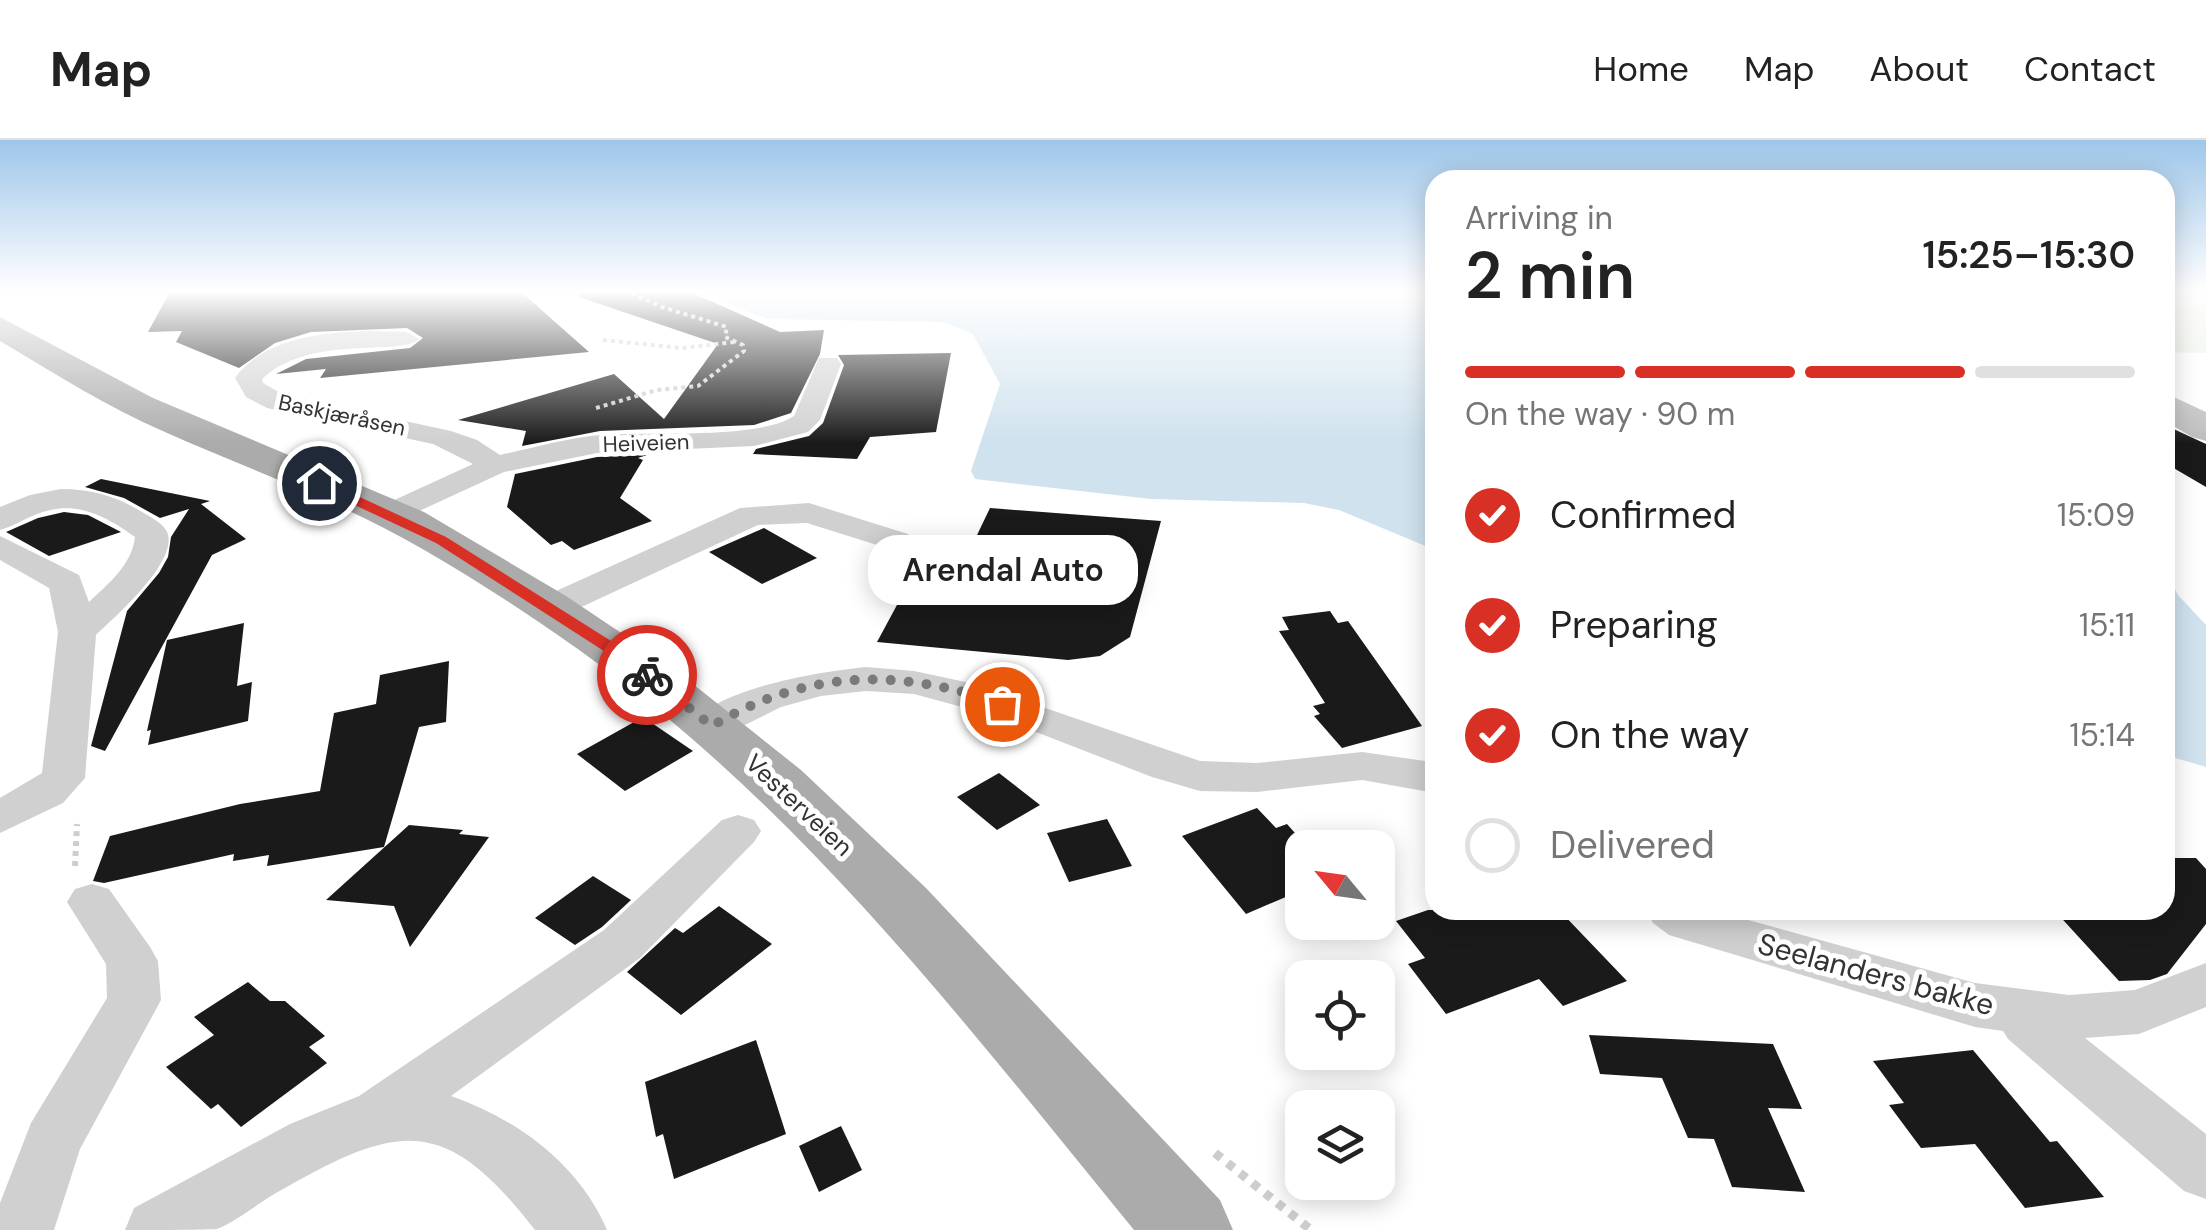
<!DOCTYPE html>
<meta charset="utf-8">
<style>
:root{--surface:#fff;--page:#f6f6f6;--text:#222;--muted:#767676;--line:#e0e0e0;--accent:#d93025}
body{margin:0;font-family:"DM Sans",sans-serif;background:var(--page);color:var(--text);height:100vh;display:flex;flex-direction:column;font-size:38px;white-space:nowrap}
*{box-sizing:border-box;margin:0}
p{font-size:32px;color:var(--muted)}
.icon{flex:none;width:55px;height:55px;fill:none;stroke:currentColor;stroke-width:2;stroke-linecap:round;stroke-linejoin:round}
.map{position:relative;flex:1;overflow:hidden}
.sheet{position:absolute;left:1425px;top:30px;width:750px;height:750px;display:flex;flex-direction:column;background:var(--surface);border-radius:30px;box-shadow:0 5px 25px #0003}
.sheet>*{flex:none}
.needle{width:65px;rotate:299deg}
.controls{position:absolute;left:1285px;top:690px;display:grid;gap:20px}
.controls a{display:grid;place-items:center;width:110px;height:110px;border-radius:20px;background:var(--surface);box-shadow:0 5px 25px #0003;font-size:50px}
.pin{position:absolute;display:grid;place-items:center;width:85px;height:85px;color:#fff;margin:-42px;border:5px solid #fff;border-radius:50%;box-shadow:0 2px 10px #0007}
.courier{position:absolute;display:grid;place-items:center;width:100px;height:100px;margin:-50px;border:8px solid #d93025;border-radius:50%;background:#fff;color:#222;box-shadow:0 2px 12px #0007}
.bubble{position:absolute;height:70px;border-radius:30px;background:var(--surface);box-shadow:0 5px 25px #0003;font-size:32px;font-weight:600;line-height:70px;text-align:center}
.headline em{font-style:normal;font-weight:600}
.headline div{display:flex;flex-direction:column-reverse}
.headline{display:flex;align-items:center;justify-content:space-between;height:170px;padding:0 40px}
h1{font-size:65px;font-weight:600;line-height:75px}
.bar{display:grid;grid-template-columns:repeat(4,1fr);gap:15px 10px;align-content:center;height:120px;padding:0 40px}
.bar i{height:12px;border-radius:8px;background:var(--line)}
.bar .on{background:var(--accent)}
.bar p{grid-column:span 4}
ol{padding:0 40px;list-style:none}
li{display:flex;align-items:center;gap:30px;height:110px}
li p{margin-inline-start:auto}
li .icon{padding:10px;border-radius:50%;background:var(--accent);color:#fff;stroke-width:4}
li:last-child{color:var(--muted)}
li i{width:55px;height:55px;border:5px solid var(--line);border-radius:50%}
header{display:flex;align-items:center;gap:60px;box-sizing:border-box;height:140px;padding:0 50px;background:var(--surface);border-bottom:2px solid var(--line)}
header strong{font-size:48px}
nav{display:flex;gap:55px;margin-inline-start:auto;font-size:35px}
.map>svg:first-child{display:block}
.green{fill:#e6ecdf}
.water{fill:#cfe2ee}
.building{fill:#1a1a1a}
.lines{fill:none;stroke-linecap:round;stroke-linejoin:round}
.path-far2{stroke:#cdcdcd;stroke-width:4;stroke-dasharray:4 4;stroke-linecap:butt}
.path-far1{stroke:#cdcdcd;stroke-width:6;stroke-dasharray:5 5;stroke-linecap:butt}
.path{stroke:#cdcdcd;stroke-width:9;stroke-dasharray:8 8;stroke-linecap:butt}
.street{fill:#d0d0d0;fill-rule:evenodd}
.secondary{fill:#bdbdbd;fill-rule:evenodd}
.primary{fill:#ababab;fill-rule:evenodd}
.route{fill:#d93025}
.done{stroke:#7a7a7a;stroke-width:10;stroke-dasharray:0 18}
.labels{text-anchor:middle;dominant-baseline:central;stroke-width:10;stroke-linejoin:round;paint-order:stroke}
.far-street-label{font-size:22px;fill:#333;stroke:#fff}
.street-label{font-size:25px;fill:#333;stroke:#fff}
.near-street-label{font-size:30px;fill:#333;stroke:#fff}
</style>
<header>
<strong>Map</strong>
<nav><a>Home</a><a>Map</a><a>About</a><a>Contact</a></nav>
</header>
<div class="map">
<svg width="2206" height="1090" viewBox="0 0 2206 1090">
<rect width="100%" height="100%" fill="#fff"/>
<!-- green -->
<polygon class="green" points="2165,150 2206,150 2206,213 2165,212"/>
<!-- water -->
<g class="water">
<polygon points="708,150 1435,150 1435,410 1339,370 1304,363 1151,359 975,339 971,331 1000,244 973,194 943,182 767,179 722,161"/>
<polygon points="2165,431 2178,455 2206,485 2206,627 2165,615"/>
</g>
<!-- building -->
<g class="building">
<polygon points="171,150 519,150 589,212 320,238 326,229 276,234 306,219 410,208 423,198 407,188 311,192 275,203 239,228 176,202 182,191 148,192"/>
<polygon points="580,150 686,150 780,192 824,190 820,214 791,273 754,285 600,291 522,306 526,291 458,280 614,234 664,279 718,204 579,157"/>
<polygon points="951,213 936,292 870,297 857,319 753,314 756,309 809,296 823,283 844,225 838,215"/>
<polygon points="2165,285 2206,304 2206,347 2165,323"/>
<polygon points="647,315 638,318 643,320 620,358 652,381 574,410 562,401 551,405 507,367 515,334 597,317"/>
<polygon points="101,339 210,361 201,364 246,399 212,415 105,611 91,606 127,471 159,433 168,417 171,397 189,369 160,378 124,358 85,347"/>
<polygon points="990,368 1161,381 1130,497 1100,516 1068,520 877,502 911,439 954,443"/>
<polygon points="64,372 88,375 121,392 49,416 6,392 38,378"/>
<polygon points="764,388 817,418 762,444 709,412"/>
<polygon points="1330,471 1338,483 1348,481 1422,586 1342,608 1314,576 1320,574 1313,566 1325,563 1279,491 1289,490 1282,477"/>
<polygon points="244,483 237,546 252,542 248,581 148,605 151,590 147,591 167,500"/>
<polygon points="449,521 446,582 419,587 384,707 267,726 269,715 233,721 234,714 104,743 93,741 110,696 240,664 320,651 334,573 376,564 380,535"/>
<polygon points="643,577 693,611 625,651 577,614"/>
<polygon points="999,633 1040,665 997,690 957,657"/>
<polygon points="1257,668 1276,688 1287,684 1302,701 1302,750 1246,774 1182,696"/>
<polygon points="1107,679 1132,726 1069,742 1047,693"/>
<polygon points="409,685 463,690 459,694 489,697 410,807 394,766 326,760"/>
<polygon points="2165,718 2196,718 2206,729 2206,784 2167,834 2150,840 2119,841 2054,770 2165,770"/>
<polygon points="593,736 631,760 602,787 575,805 535,778"/>
<polygon points="719,766 772,804 681,875 627,832 675,788 683,793"/>
<polygon points="1428,770 1559,770 1627,841 1563,866 1539,839 1446,874 1408,824 1425,818 1396,781"/>
<polygon points="248,842 270,861 285,861 325,896 309,907 327,923 241,987 218,964 211,969 166,927 214,895 194,877"/>
<polygon points="1589,895 1773,904 1802,969 1768,968 1805,1052 1732,1047 1714,999 1688,998 1662,938 1600,934"/>
<polygon points="756,900 786,994 674,1039 663,994 656,997 645,942"/>
<polygon points="1973,910 2050,1002 2057,1001 2104,1057 2025,1068 1975,1004 1921,1008 1889,965 1904,963 1873,921"/>
<polygon points="841,986 862,1030 819,1052 799,1006"/>
</g>
<g class="lines">
<!-- path-far2 -->
<g class="path-far2">
<polyline points="603,200 682,208 734,202"/>
<polyline points="596,268 657,250 698,246 744,211 743,205 725,197 727,187 662,167 625,150"/>
</g>
<!-- path-far1 -->
<polyline class="path-far1" points="75,726 77,684"/>
<!-- path -->
<polyline class="path" points="1215,1013 1311,1090"/>
<!-- street -->
<g class="street">
<path d="M366,191l41,1 12,7c-17,18 -108,-6 -157,40l1,4 21,12 167,36 26,9 23,15c33,-7 67,-17 100,-20 47,-4 158,5 194,-19l25,-58h18l4,6 -21,56 -12,12 -54,14 -157,7 -93,19 -113,52 -12,-3 -4,-7 4,-7 94,-43 -40,-20 -166,-36 -21,-11 -11,-19c29,-40 85,-45 131,-47z"/>
<path d="M61,349c29,0 56,7 81,23 7,4 20,11 24,18 17,28 -52,88 -70,105l-11,143 -22,25 -63,30v-35l42,-25 16,-141 -9,-44 -49,-28v-24l79,39 10,27c19,-18 43,-37 46,-65 -30,-22 -61,-38 -98,-23 -13,5 -23,12 -37,16v-23l30,-12z"/>
<polygon points="809,363 908,394 913,401 908,408 896,411 807,383 758,385 562,476 549,479 536,476 531,468 536,460 740,368"/>
<path d="M866,527l48,4 61,13 225,77 57,2 105,-11 63,9 10,2v30l-73,-13 -105,12 -57,-1 -48,-14 -157,-61 -81,-22 -48,-3 -45,5 -40,11 -54,27 -15,4 -15,-4 -6,-9c24,-37 133,-54 175,-58z"/>
<path d="M738,675l16,5 7,11 -7,11 -114,116 -189,138c66,23 128,68 156,134h-72c-92,-119 -138,-106 -259,-37 -19,11 -39,28 -59,36 -20,1 -69,1 -92,1l9,-22 156,-84 69,-28 245,-166 118,-110z"/>
<polygon points="92,744 109,749 150,807 158,821 161,860 80,1009 54,1090 0,1090 0,1063 31,983 107,858 106,824 67,762 75,749"/>
<polygon points="1646,770 1712,770 1975,843 2069,855 2135,850 2206,823 2206,867 2139,894 2085,898 2206,994 2206,1059 2184,1051 2008,899 2003,891 1975,887 1669,795 1653,783"/>
</g>
<!-- secondary -->
<polygon class="secondary" points="2165,253 2206,272 2206,301 2192,297 2165,281"/>
<!-- primary -->
<path class="primary" d="M0,177l153,81 271,114 142,84 103,69 132,105 125,118 294,312 13,30h-99c-140,-171 -276,-348 -444,-493 -81,-70 -172,-132 -264,-186 -83,-49 -174,-80 -261,-119 -58,-25 -111,-59 -165,-91z"/>
</g>
<!-- sky -->
<linearGradient id="sky" x2="0" y2="1"><stop stop-color="#9ec6ea"/><stop offset="0.5" stop-color="#fff"/><stop offset="1" stop-color="#fff" stop-opacity="0"/></linearGradient>
<rect width="2206" height="303" fill="url(#sky)"/>
<!-- route -->
<polygon class="route" points="314,340 323,340 446,397 619,506 655,535 641,539 607,513 436,403 314,346"/>
<g class="lines">
<!-- done -->
<path class="done" d="M647,535l65,51c95,-57 188,-58 290,-22"/>
</g>
<g class="labels">
<!-- far-street labels -->
<g class="far-street-label">
<text transform="translate(342 275) rotate(12)">Baskjæråsen</text>
<text transform="translate(646 303) rotate(-2)">Heiveien</text>
</g>
<!-- street labels -->
<g class="street-label">
<text transform="translate(799 665) rotate(43)">Vesterveien</text>
</g>
<!-- near-street labels -->
<g class="near-street-label">
<text transform="translate(1876 834) rotate(15)">Seelanders bakke</text>
</g>
</g>
</svg>
<div class="controls">
<a><svg class="needle" viewBox="-14 -14 28 28"><path d="M0-13l5 13h-10z" fill="#e53935"/><path d="M0 13l5-13h-10z" fill="#767676"/></svg></a>
<a><svg class="icon" aria-label="locate" viewBox="0 0 24 24"><circle cx="12" cy="12" r="6"/><path d="M12 2v4M12 18v4M2 12h4M18 12h4"/></svg></a>
<a><svg class="icon" aria-label="layers" viewBox="0 0 24 24"><path d="M12 4l9 5-9 5-9-5zM3 14l9 5 9-5"/></svg></a>
</div>
<div class="pin" style="left:1002px;top:564px;background:#ea580c"><svg class="icon" aria-label="bag" viewBox="0 0 24 24"><path d="M5 8h14l-1 12H6zM9 8a3 3 0 0 1 6 0"/></svg></div>
<div class="pin" style="left:319px;top:343px;background:#1f2937"><svg class="icon" aria-label="home" viewBox="0 0 24 24"><path d="M3 11l9-7 9 7M6 9v11h12V9"/></svg></div>
<div class="courier" style="left:647px;top:535px"><svg class="icon" aria-label="bike" viewBox="0 0 24 24"><circle cx="6" cy="16" r="4"/><circle cx="18" cy="16" r="4"/><path d="M6 16l4-8h5l3 8M10 8l3 8H6M13 5h3"/></svg></div>
<div class="bubble" style="left:868px;top:395px;width:270px">Arendal Auto</div>
<section class="sheet">
<div class="headline"><div><h1>2 min</h1><p>Arriving in</p></div><em>15:25–15:30</em></div>
<div class="bar"><i class="on"></i><i class="on"></i><i class="on"></i><i></i><p>On the way · 90 m</p></div>
<ol>
<li><svg class="icon" aria-label="check" viewBox="0 0 24 24"><path d="M5 12l5 5 9-10"/></svg>Confirmed<p>15:09</p></li>
<li><svg class="icon" aria-label="check" viewBox="0 0 24 24"><path d="M5 12l5 5 9-10"/></svg>Preparing<p>15:11</p></li>
<li><svg class="icon" aria-label="check" viewBox="0 0 24 24"><path d="M5 12l5 5 9-10"/></svg>On the way<p>15:14</p></li>
<li><i></i>Delivered</li>
</ol>
</section>
</div>
